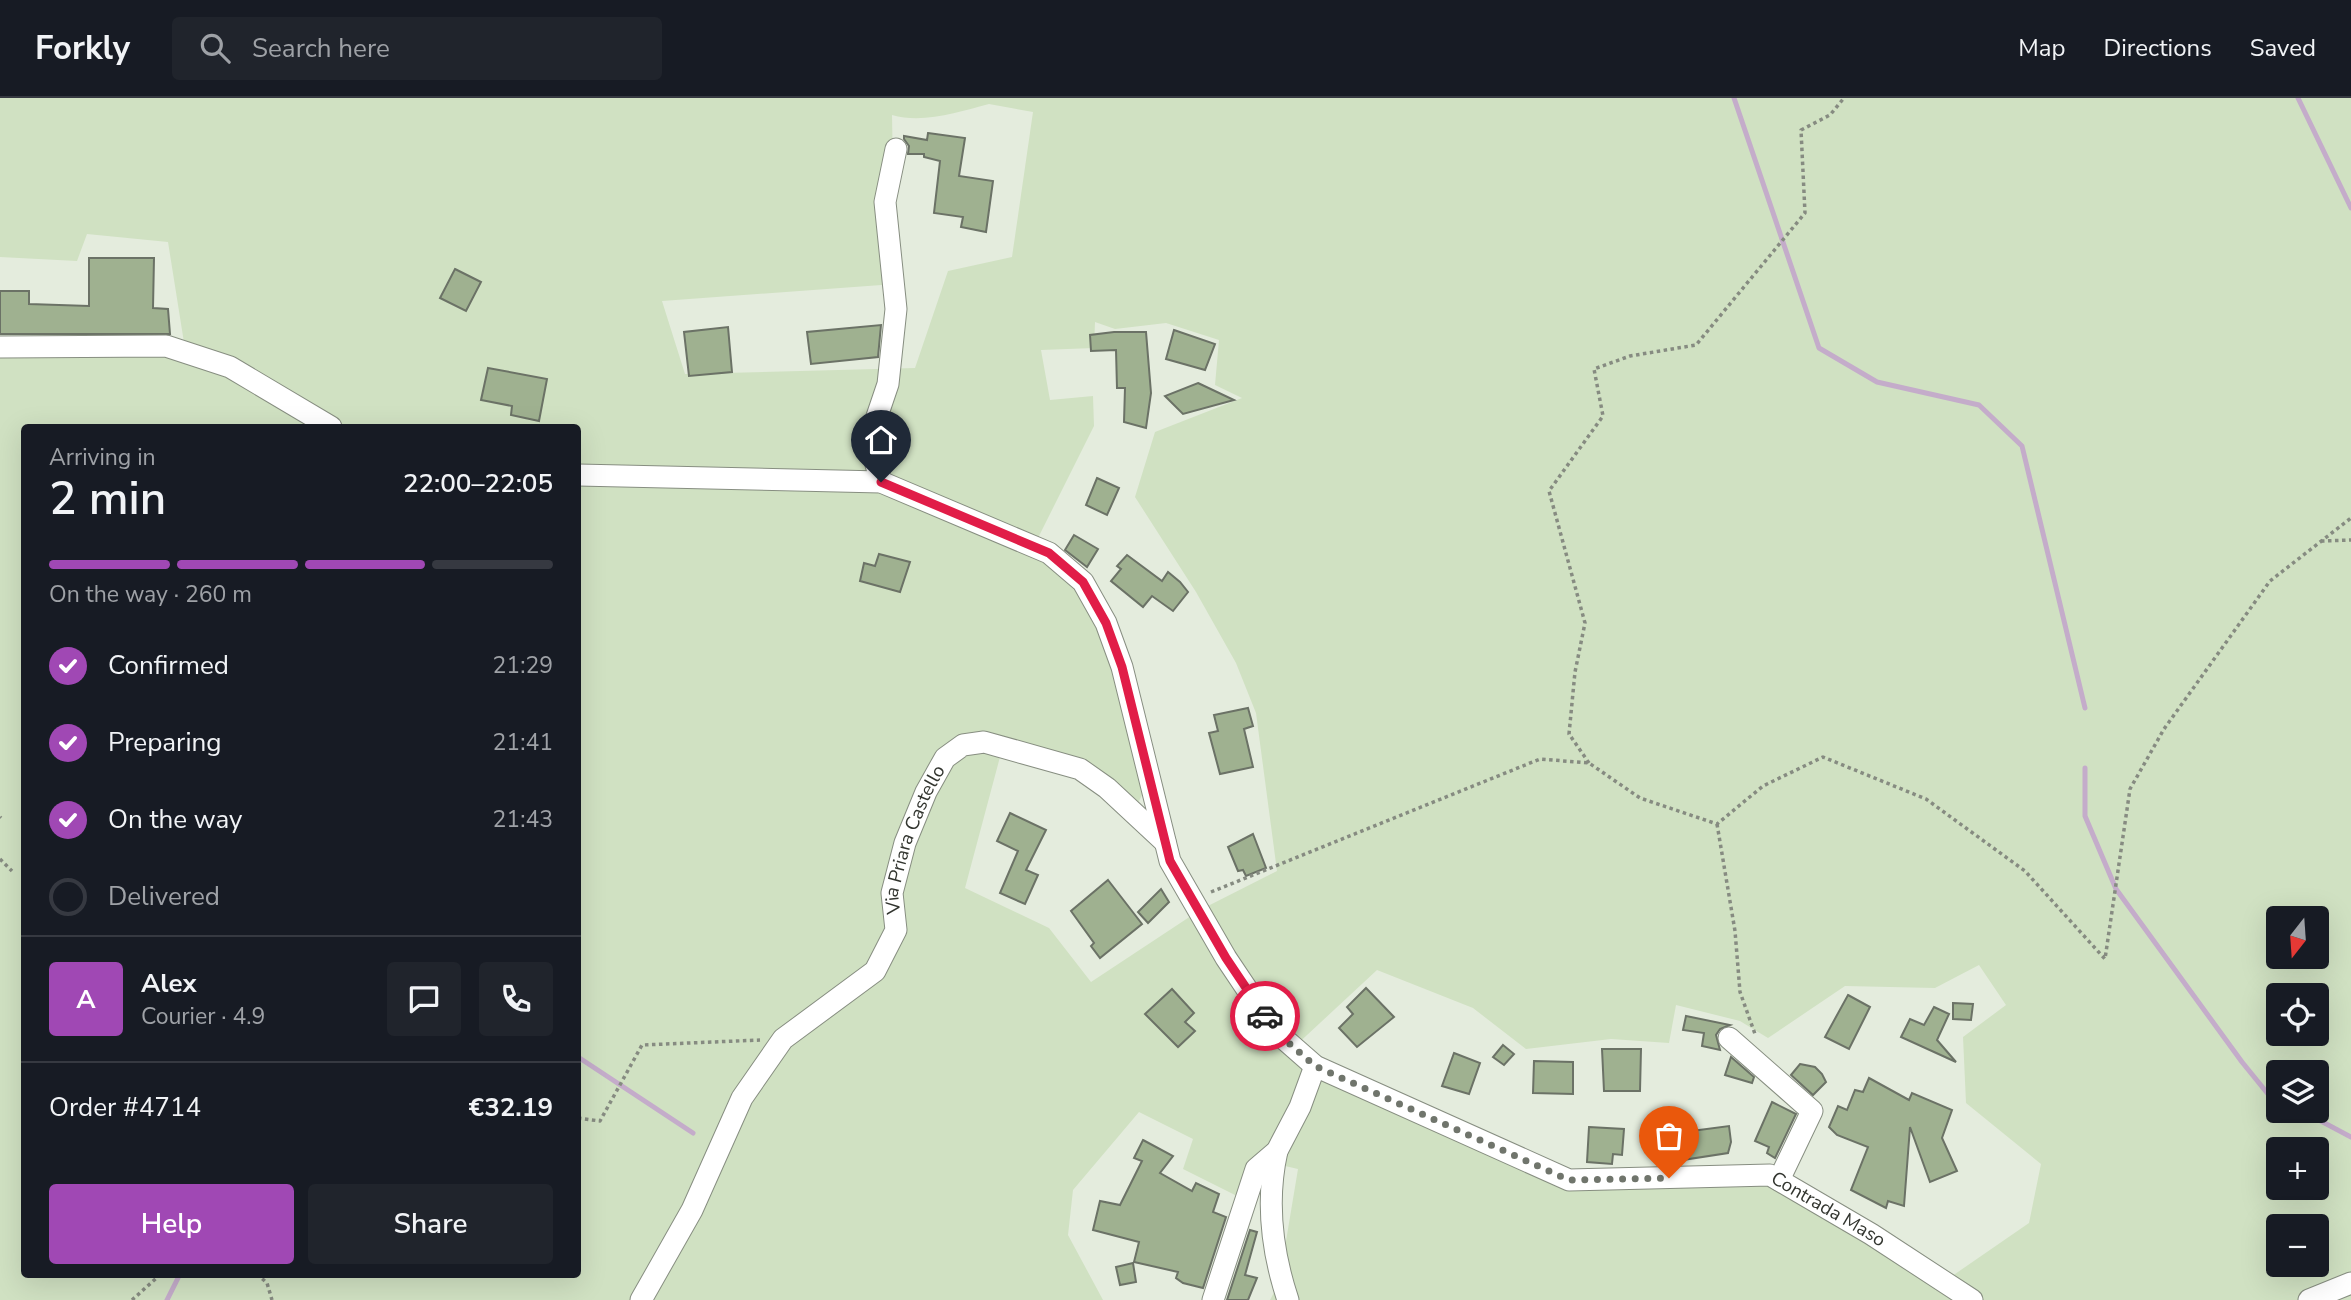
<!DOCTYPE html>
<meta charset="utf-8">
<style>
:root{--surface:#171b24;--page:#20242c;--text:#f1f3f6;--muted:#9ea1a6;--line:#363941;--accent:#a048b4}
body{margin:0;font-family:"Nunito Sans",sans-serif;background:var(--page);color:var(--text);height:100vh;display:flex;flex-direction:column;font-size:26px;white-space:nowrap}
*{box-sizing:border-box;margin:0}
p{font-size:23px;color:var(--muted)}
.icon{flex:none;width:38px;height:38px;fill:none;stroke:currentColor;stroke-width:2;stroke-linecap:round;stroke-linejoin:round}
.map{position:relative;flex:1;overflow:hidden}
.drawer{position:absolute;left:21px;top:326px;width:560px;height:854px;display:flex;flex-direction:column;background:var(--surface);border-radius:7px;box-shadow:0 7px 28px #0002}
.drawer>*{flex:none}
.needle{width:46px;rotate:197deg}
.fabs{position:absolute;left:2266px;top:808px;display:grid;gap:14px}
.fabs a{display:grid;place-items:center;width:63px;height:63px;border-radius:7px;background:var(--surface);box-shadow:0 7px 28px #0002;font-size:35px}
.pin{position:absolute;display:grid;place-items:center;width:60px;height:60px;color:#fff;margin:-72px -30px;border-radius:50% 50% 50% 0;rotate:-45deg;box-shadow:0 0 7px #0007}
.pin .icon{rotate:45deg}
.courier{position:absolute;display:grid;place-items:center;width:70px;height:70px;margin:-35px;border:5px solid #e11d48;border-radius:50%;background:#fff;color:#222;box-shadow:0 2px 9px #0007}
.head em{font-style:normal;font-weight:600}
.head div{display:flex;flex-direction:column-reverse}
.head{display:flex;align-items:center;justify-content:space-between;height:119px;padding:0 28px}
h1{font-size:46px;font-weight:600;line-height:52px}
.bar{display:grid;grid-template-columns:repeat(4,1fr);gap:10px 7px;align-content:center;height:84px;padding:0 28px}
.bar i{height:9px;border-radius:5px;background:var(--line)}
.bar .current{background:var(--accent)}
.bar p{grid-column:span 4}
.line{display:flex;align-items:center;gap:18px;padding:0 28px;border-top:2px solid var(--line)}
.line div{flex:1}
.round{display:grid;place-items:center;flex:none;width:74px;height:74px;border-radius:7px;background:var(--page)}
ol{padding:0 28px;list-style:none}
li{display:flex;align-items:center;gap:21px;height:77px}
li p{margin-inline-start:auto}
li .icon{padding:7px;border-radius:50%;background:var(--accent);color:#fff;stroke-width:4}
li:last-child{color:var(--muted)}
li i{width:38px;height:38px;border:4px solid var(--line);border-radius:50%}
.primary-button{display:flex;gap:14px;margin-top:auto;padding:14px 28px}
.primary-button a{flex:1;height:80px;border-radius:7px;background:var(--accent);color:#fff;font-size:28px;font-weight:600;line-height:80px;text-align:center}
.primary-button a+a{background:var(--page);color:var(--text)}
header{display:flex;align-items:center;gap:42px;box-sizing:border-box;height:98px;padding:0 35px;background:var(--surface);border-bottom:2px solid var(--line)}
header strong{font-size:33px}
nav{display:flex;gap:38px;margin-inline-start:auto;font-size:24px}
.search{width:490px;height:63px;background:var(--page);display:flex;align-items:center;gap:18px;box-sizing:border-box;padding:0 24px;border-radius:7px;color:var(--muted);font-size:26px}
.map>svg:first-child{display:block}
.green{fill:#d0e1c2;fill-rule:evenodd}
.lines{fill:none;stroke-linecap:round;stroke-linejoin:round}
.stream{stroke:#c4acca;stroke-width:5}
.building{fill:#9fb190;stroke:#6b7266;stroke-width:2}
.minor-casing{stroke:#878e81;stroke-width:23}
.path{stroke:#868b81;stroke-width:3.5;stroke-dasharray:3.5 3.5;stroke-linecap:butt}
.minor{stroke:#fff;stroke-width:21}
.done{stroke:#70756c;stroke-width:7;stroke-dasharray:0 12.6}
.route{stroke:#e11d48;stroke-width:9}
.labels{text-anchor:middle;dominant-baseline:central;stroke-width:6;stroke-linejoin:round;paint-order:stroke}
.street-label{font-size:19px;fill:#32352f;stroke:#fff}
</style>
<header>
<strong>Forkly</strong>
<div class="search"><svg class="icon" aria-label="search" viewBox="0 0 24 24"><circle cx="10" cy="10" r="6"/><path d="M15 15l6 6"/></svg>Search here</div>
<nav><a>Map</a><a>Directions</a><a>Saved</a></nav>
</header>
<div class="map">
<svg width="2351" height="1202" viewBox="0 0 2351 1202">
<rect width="100%" height="100%" fill="#e4ecdd"/>
<!-- green -->
<path class="green" d="M0,0h2351v1202h-1081l9,-17 19,-114 -34,-8 -25,36 -56,-28 10,-30 -54,-27 -66,78 -5,45 35,65h-1103v-949l186,4 -18,-113 -81,-8 -10,27 -77,-4zM989,6l44,8 -21,145 -64,14 -33,97 -230,6 -23,-73 233,-17 -3,-169c31,9 67,-3 97,-11zM1095,224l20,7 51,-6 53,17 -4,45 27,13 -87,34 -20,65 61,95 40,71 20,50 21,158 -77,39 -109,72 -42,-54 -84,-40 39,-146 132,65 13,-26 -49,-171 -68,-60 62,-124 -1,-30 -43,4 -9,-50 53,-2zM24,329h554v847h-554zM2278,821h39v38h-39zM1979,867l27,40 -43,32 3,66 75,61 -12,59 -87,60 -175,-106 -207,6 -268,-134 85,-79 96,38 53,41 85,-10 58,4 7,-38 64,16 28,17 77,-52 90,2zM2278,898h39v38h-39zM2278,975h39v38h-39zM2278,1052h39v38h-39zM2278,1129h39v38h-39z"/>
<g class="lines">
<!-- stream -->
<g class="stream">
<polyline points="1734,0 1819,250 1877,284 1979,307 2022,348 2085,610"/>
<polyline points="2298,0 2351,110"/>
<polyline points="2085,670 2085,718 2116,791 2242,964 2268,996 2278,1001"/>
<polyline points="578,959 693,1035"/>
<polyline points="2302,1013 2351,1039"/>
<polyline points="167,1202 180,1176"/>
</g>
</g>
<!-- building -->
<g class="building">
<polygon points="928,35 965,40 959,78 993,83 986,134 961,129 963,119 934,115 940,63 924,59 924,56 908,56 909,48 904,41 904,38 927,42"/>
<polygon points="89,160 154,160 153,210 168,211 170,236 0,236 0,193 29,193 29,206 89,208"/>
<polygon points="455,171 481,184 466,213 440,200"/>
<polygon points="881,227 878,259 811,266 807,234"/>
<polygon points="728,229 732,274 689,278 684,234"/>
<polygon points="1174,232 1215,246 1205,272 1166,261"/>
<polygon points="1114,234 1146,234 1151,295 1146,330 1124,324 1125,290 1117,290 1116,252 1091,253 1090,237"/>
<polygon points="488,270 547,281 539,323 511,317 512,308 481,302"/>
<polygon points="1198,285 1234,302 1183,316 1165,298"/>
<polygon points="1097,380 1119,390 1107,417 1086,407"/>
<polygon points="1074,437 1098,451 1087,469 1065,452"/>
<polygon points="879,456 910,464 900,494 860,483 864,465 875,468"/>
<polygon points="1127,457 1162,483 1168,474 1180,484 1188,494 1173,513 1152,498 1143,509 1111,483 1121,471 1117,468"/>
<polygon points="1248,610 1253,628 1244,631 1253,669 1220,676 1209,635 1218,633 1214,617"/>
<polygon points="1010,715 1046,732 1026,772 1038,777 1025,806 1000,795 1018,753 997,743"/>
<polygon points="1253,736 1266,770 1246,778 1243,772 1238,773 1228,749"/>
<polygon points="1108,782 1142,826 1100,860 1091,848 1094,845 1071,813"/>
<polygon points="1161,791 1169,804 1148,825 1138,814"/>
<polygon points="1366,890 1394,919 1357,949 1339,930 1353,916 1347,909"/>
<polygon points="1172,891 1194,915 1185,924 1195,933 1178,949 1145,916"/>
<polygon points="1848,897 1870,909 1849,951 1825,939"/>
<polygon points="1953,905 1973,906 1971,922 1953,921"/>
<polygon points="1934,909 1949,916 1937,942 1956,964 1901,939 1910,921 1924,927"/>
<polygon points="1686,918 1730,927 1720,931 1716,937 1720,952 1702,948 1704,935 1683,932"/>
<polygon points="1503,947 1514,956 1504,967 1493,959"/>
<polygon points="1602,951 1641,951 1640,993 1604,993"/>
<polygon points="1454,955 1480,965 1469,996 1442,988"/>
<polygon points="1731,959 1754,979 1752,985 1725,977"/>
<polygon points="1534,963 1573,964 1573,996 1533,995"/>
<polygon points="1800,966 1815,969 1822,976 1826,984 1813,997 1791,977"/>
<polygon points="1869,980 1909,1002 1912,995 1952,1012 1942,1040 1957,1073 1930,1084 1910,1029 1904,1108 1888,1103 1886,1110 1851,1092 1868,1049 1837,1037 1829,1029 1838,1008 1847,1012 1855,992 1863,994"/>
<polygon points="1772,1004 1796,1016 1775,1060 1767,1055 1769,1049 1755,1043"/>
<polygon points="1675,1023 1676,1035 1729,1028 1731,1044 1728,1055 1663,1065 1658,1025"/>
<polygon points="1589,1029 1624,1031 1622,1057 1613,1056 1612,1066 1587,1064"/>
<polygon points="1143,1042 1173,1058 1160,1075 1192,1093 1196,1085 1219,1096 1213,1114 1226,1119 1203,1190 1183,1185 1176,1180 1178,1174 1134,1164 1139,1144 1093,1132 1100,1103 1120,1107 1142,1063 1134,1060"/>
<polygon points="1250,1132 1257,1134 1245,1177 1257,1180 1248,1202 1227,1202"/>
<polygon points="1133,1165 1136,1184 1120,1187 1116,1169"/>
</g>
<g class="lines">
<!-- minor casing -->
<g class="minor-casing">
<g id="minor">
<polyline points="0,249 166,248 230,269 331,329"/>
<path id="s1" d="M578,377l303,7 168,71 34,29 23,41 16,44 48,194 56,97 49,73 40,35 254,114 201,-5 101,59 101,66"/>
<polyline points="881,384 869,342 888,286 896,211 885,104 896,51"/>
<polyline points="1729,940 1812,1013 1779,1082"/>
<path d="M1277,1053c-11,49 -5,101 11,149"/>
<path id="s2" d="M641,1202l51,-90 50,-112 41,-59 92,-68 21,-41 -4,-37 13,-50 21,-51 19,-34 18,-13 21,-3 96,27 27,19 58,54"/>
<polyline points="1213,1202 1256,1071 1277,1053 1300,1009 1315,968"/>
<polyline points="2309,1202 2351,1185"/>
</g>
</g>
<!-- path -->
<g class="path">
<polyline points="2321,443 2351,442"/>
<polyline points="1589,665 1569,636 1575,574 1585,525 1549,393 1603,318 1594,271 1630,258 1696,247 1805,115 1801,32 1830,17 1844,0"/>
<polyline points="0,719 1,720"/>
<polyline points="1717,726 1735,833 1740,894 1755,936"/>
<polyline points="0,761 12,773"/>
<polyline points="1211,794 1540,661 1589,665 1640,700 1717,726 1763,688 1823,659 1926,701 2025,773 2105,861 2130,691 2164,631 2270,483 2351,420"/>
<polyline points="578,1020 600,1023 642,947 760,942"/>
<polyline points="257,1176 267,1185 272,1202"/>
<polyline points="132,1202 161,1176"/>
</g>
<!-- minor -->
<use href="#minor" class="minor"/>
</g>
<g class="lines">
<!-- done -->
<polyline class="done" points="1265,918 1275,933 1315,968 1569,1082 1669,1080"/>
<!-- route -->
<polyline class="route" points="881,384 1049,455 1083,484 1106,525 1122,569 1170,763 1226,860 1265,918"/>
</g>
<g class="labels">
<!-- street labels -->
<g class="street-label">
<text stroke="none"><textPath href="#s2" startOffset="553">Via Priara Castello</textPath></text>
<text stroke="none"><textPath href="#s1" startOffset="1624">Contrada Maso</textPath></text>
</g>
</g>
</svg>
<div class="fabs">
<a><svg class="needle" viewBox="-14 -14 28 28"><path d="M0-13l5 13h-10z" fill="#e53935"/><path d="M0 13l5-13h-10z" fill="#9ea1a6"/></svg></a>
<a><svg class="icon" aria-label="locate" viewBox="0 0 24 24"><circle cx="12" cy="12" r="6"/><path d="M12 2v4M12 18v4M2 12h4M18 12h4"/></svg></a>
<a><svg class="icon" aria-label="layers" viewBox="0 0 24 24"><path d="M12 4l9 5-9 5-9-5zM3 14l9 5 9-5"/></svg></a>
<a>+</a>
<a>−</a>
</div>
<div class="pin" style="left:1669px;top:1080px;background:#ea580c"><svg class="icon" aria-label="bag" viewBox="0 0 24 24"><path d="M5 8h14l-1 12H6zM9 8a3 3 0 0 1 6 0"/></svg></div>
<div class="pin" style="left:881px;top:384px;background:#1f2937"><svg class="icon" aria-label="home" viewBox="0 0 24 24"><path d="M3 11l9-7 9 7M6 9v11h12V9"/></svg></div>
<div class="courier" style="left:1265px;top:918px"><svg class="icon" aria-label="car" viewBox="0 0 24 24"><path d="M5 17H2v-5l4-1 3-4h7l3 4 3 1v5h-3M9 17h6M6 11h13"/><circle cx="7" cy="17" r="2"/><circle cx="17" cy="17" r="2"/></svg></div>
<section class="drawer">
<div class="head"><div><h1>2 min</h1><p>Arriving in</p></div><em>22:00–22:05</em></div>
<div class="bar"><i class="current"></i><i class="current"></i><i class="current"></i><i></i><p>On the way · 260 m</p></div>
<ol>
<li><svg class="icon" aria-label="check" viewBox="0 0 24 24"><path d="M5 12l5 5 9-10"/></svg>Confirmed<p>21:29</p></li>
<li><svg class="icon" aria-label="check" viewBox="0 0 24 24"><path d="M5 12l5 5 9-10"/></svg>Preparing<p>21:41</p></li>
<li><svg class="icon" aria-label="check" viewBox="0 0 24 24"><path d="M5 12l5 5 9-10"/></svg>On the way<p>21:43</p></li>
<li><i></i>Delivered</li>
</ol>
<div class="line" style="height:126px"><b class="round" style="background:var(--accent);color:#fff">A</b><div><b>Alex</b><p>Courier · 4.9</p></div><a class="round"><svg class="icon" aria-label="chat" viewBox="0 0 24 24"><path d="M4 5h16v11H9l-5 4z"/></svg></a><a class="round"><svg class="icon" aria-label="phone" viewBox="0 0 24 24"><path d="M5 4h4l2 5-3 2q2 4 5 5l2-3 5 2v4C11 20 4 13 5 4z"/></svg></a></div>
<div class="line" style="height:91px"><div>Order #4714</div><b>€32.19</b></div>
<div class="primary-button"><a>Help</a><a>Share</a></div>
</section>
</div>
